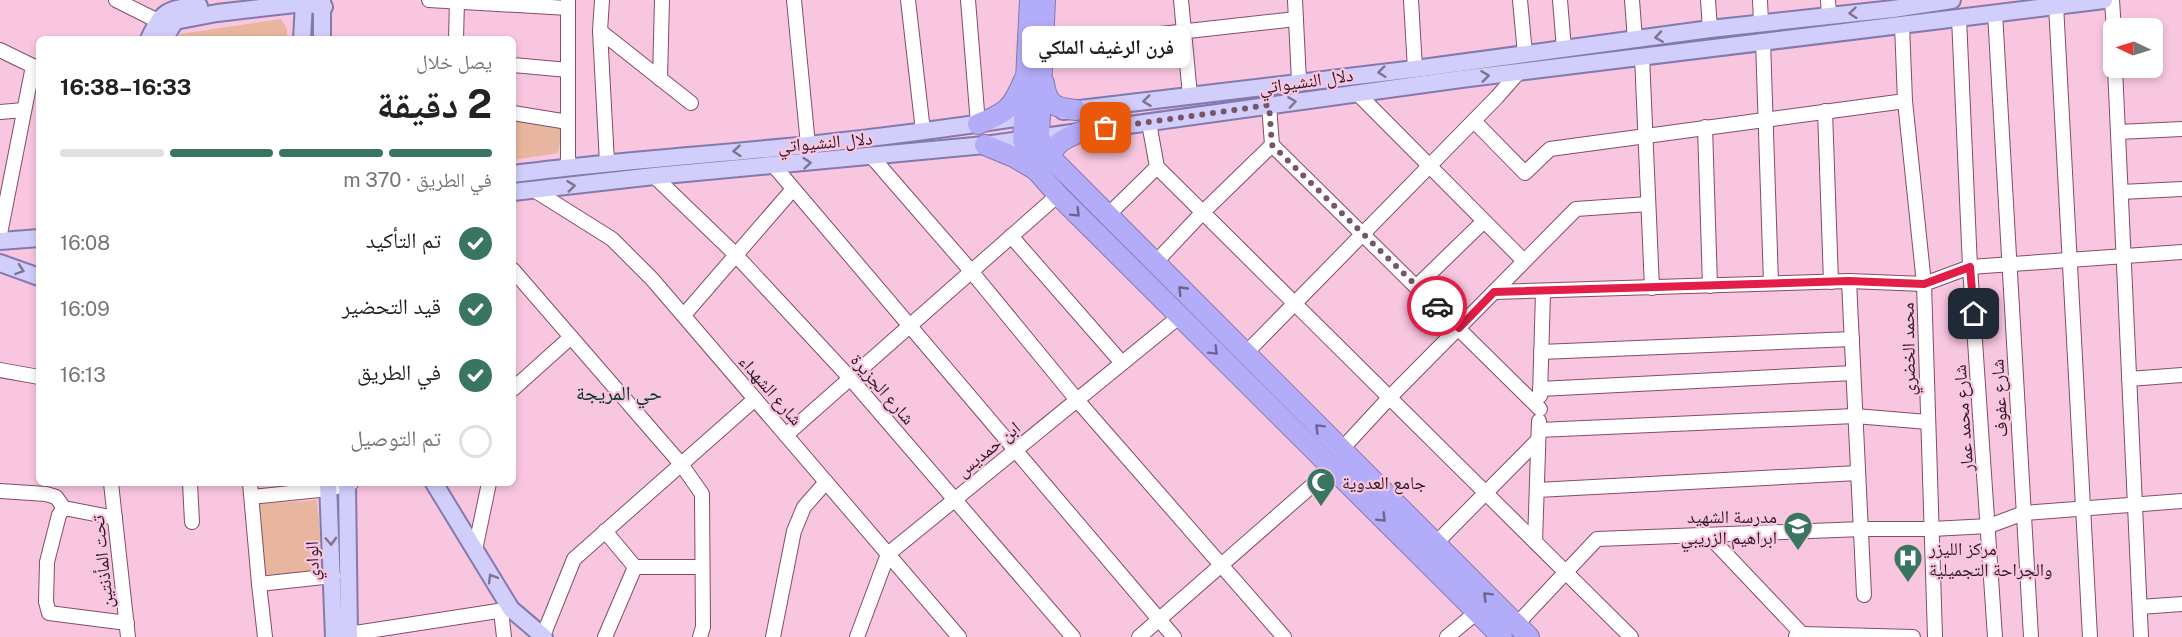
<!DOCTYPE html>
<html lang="ar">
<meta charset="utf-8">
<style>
:root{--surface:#fff;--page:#f2f2f2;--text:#222;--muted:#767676;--line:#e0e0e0;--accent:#3a755f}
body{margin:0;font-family:"Public Sans","Noto Naskh Arabic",sans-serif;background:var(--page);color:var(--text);direction:rtl;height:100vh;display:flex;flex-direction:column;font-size:22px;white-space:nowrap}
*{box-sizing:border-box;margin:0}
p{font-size:20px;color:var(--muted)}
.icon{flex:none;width:33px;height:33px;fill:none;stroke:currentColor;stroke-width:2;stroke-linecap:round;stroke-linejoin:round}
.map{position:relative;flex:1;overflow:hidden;direction:ltr}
.side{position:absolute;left:36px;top:36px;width:480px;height:450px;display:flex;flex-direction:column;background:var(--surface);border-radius:9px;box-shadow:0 3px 9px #0003;direction:rtl}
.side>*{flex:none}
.needle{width:39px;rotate:274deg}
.tools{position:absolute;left:2103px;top:18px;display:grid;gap:12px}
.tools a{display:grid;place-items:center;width:60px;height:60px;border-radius:9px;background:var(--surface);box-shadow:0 3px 9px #0003;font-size:30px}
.pin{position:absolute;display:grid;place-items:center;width:51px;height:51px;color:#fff;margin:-26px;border-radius:12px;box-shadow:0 3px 9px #0006}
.courier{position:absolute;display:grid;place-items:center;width:60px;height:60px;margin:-30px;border:4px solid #e11d48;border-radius:50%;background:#fff;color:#222;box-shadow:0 2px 8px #0007}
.bubble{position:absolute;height:42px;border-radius:9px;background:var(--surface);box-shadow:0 3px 9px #0003;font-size:20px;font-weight:700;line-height:42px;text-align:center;direction:rtl}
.head em{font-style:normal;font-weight:700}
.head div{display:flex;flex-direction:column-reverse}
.head{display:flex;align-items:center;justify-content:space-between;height:102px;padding:0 24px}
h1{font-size:39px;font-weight:700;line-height:45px}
.bar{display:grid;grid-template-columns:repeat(4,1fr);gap:9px 6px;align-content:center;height:72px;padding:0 24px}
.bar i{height:8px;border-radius:4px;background:var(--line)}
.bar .active{background:var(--accent)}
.bar p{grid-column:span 4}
ol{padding:0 24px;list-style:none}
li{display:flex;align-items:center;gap:18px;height:66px}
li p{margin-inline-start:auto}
li .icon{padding:6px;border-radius:50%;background:var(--accent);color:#fff;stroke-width:4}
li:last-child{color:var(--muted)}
li i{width:33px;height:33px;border:3px solid var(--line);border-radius:50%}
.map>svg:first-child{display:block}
.green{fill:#e8b69e}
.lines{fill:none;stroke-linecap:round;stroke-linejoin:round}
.minor-casing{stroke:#834d6a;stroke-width:16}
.major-casing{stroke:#8479ae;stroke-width:20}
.highway-casing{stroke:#8479ae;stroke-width:22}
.minor{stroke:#fff;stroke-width:14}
.major{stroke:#d1cefb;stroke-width:16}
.highway{stroke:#b3adf9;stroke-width:20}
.oneway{stroke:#807390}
.oneway2{stroke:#70628e}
.done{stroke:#755566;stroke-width:6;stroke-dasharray:0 10.8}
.route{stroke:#e11d48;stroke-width:8}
.labels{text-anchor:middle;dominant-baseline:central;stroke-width:4.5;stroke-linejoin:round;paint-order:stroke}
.street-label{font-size:18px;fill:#2e1824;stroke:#f9c6e0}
.poi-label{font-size:18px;fill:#2e1824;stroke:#f9c6e0;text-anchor:start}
.neighbourhood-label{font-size:20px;fill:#003324;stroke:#f9c6e0}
</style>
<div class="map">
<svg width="2182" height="637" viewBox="0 0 2182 637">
<rect width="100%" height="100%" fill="#f9c6e0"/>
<!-- green -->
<g class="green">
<polygon points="281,19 287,29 287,39 178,39 180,34"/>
<polygon points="513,119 562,129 558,153 513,160"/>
<polygon points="317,500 323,570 266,577 259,504"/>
</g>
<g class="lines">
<!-- minor casing -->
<g class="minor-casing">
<g id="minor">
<polyline points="116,0 158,21"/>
<polyline points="429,0 568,8"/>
<polyline points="568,0 568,167"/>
<polyline points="794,0 808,145"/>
<polyline points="908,0 923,131"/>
<polyline points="968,0 978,124"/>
<polyline points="1181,0 1190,95"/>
<polyline points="1295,0 1299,81"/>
<polyline points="1411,0 1415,69"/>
<polyline points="1520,0 1525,54"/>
<polyline points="1560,0 1564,49"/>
<polyline points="1632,0 1635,40"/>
<polyline points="1708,0 1710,29"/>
<polyline points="1760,0 1761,23"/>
<polyline points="1828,0 1829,15"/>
<polyline points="2112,0 2114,31"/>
<polyline points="2056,5 2090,637"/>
<polyline points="1995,13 2031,637"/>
<polyline points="1959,18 1970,267 1995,637"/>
<polyline points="1902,25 1905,101 1924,284 1935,637"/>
<polyline points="600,31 602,0"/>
<polyline points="456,39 457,0"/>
<polyline points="1763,41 1771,283"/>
<polyline points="1044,47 1296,19"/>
<polyline points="0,50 39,69"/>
<polyline points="1642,56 1652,288"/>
<polyline points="513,65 568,70"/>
<polyline points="2115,68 2141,637"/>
<polyline points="660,79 662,0"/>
<polyline points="1357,93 1524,261"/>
<polyline points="1269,105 1272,145 1540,409"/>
<polyline points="1825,111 1831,282"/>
<polyline points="0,112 24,110"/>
<polyline points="513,113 568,122"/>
<polyline points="1474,121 1525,173 1550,149 1905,101"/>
<polyline points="1149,123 1157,167 1631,637"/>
<polyline points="1705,127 1710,286"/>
<polyline points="2118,132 2182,129"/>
<polyline points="872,157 971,271 1077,400 1284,637"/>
<polyline points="607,163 600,31 691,103"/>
<polyline points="774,166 1174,637"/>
<polyline points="654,176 733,252 850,378 1073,637"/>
<polyline points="534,190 612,239 652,279 959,637"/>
<polyline points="2121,192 2182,189"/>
<polyline points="1108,215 1157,167"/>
<polyline points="0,234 33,66"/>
<polyline points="1011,236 1122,363"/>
<polyline points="1155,263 1202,213 1272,145"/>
<polyline points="513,270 681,464 702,494 703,627 700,637"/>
<polyline points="1849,281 1864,595"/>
<polyline points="1417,286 1484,221"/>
<polyline points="1494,292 1849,281 1924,284 1970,267 2182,252"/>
<polyline points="684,315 793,189"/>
<polyline points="1541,352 1852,339"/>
<polyline points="1245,354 1497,97 1519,72"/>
<polyline points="0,370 39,377"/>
<polyline points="2129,379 2182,375"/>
<polyline points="513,389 571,337"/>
<polyline points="1540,389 1853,373"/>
<polyline points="1540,396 1543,292"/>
<polyline points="1539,430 1855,416 1928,422"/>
<polyline points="786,435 1058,195"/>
<polyline points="1341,450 1389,398 1576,209 1648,204"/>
<polyline points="111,483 128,637"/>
<polyline points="190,483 192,522"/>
<polyline points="250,483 259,584"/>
<polyline points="1537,490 1858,473"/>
<polyline points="0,491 46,494 56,497 64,508 115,518"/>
<polyline points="252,497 329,489 351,483"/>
<polyline points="64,508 59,515 47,562 46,602 49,613 127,623"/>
<polyline points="1708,535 1802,634"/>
<polyline points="1535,542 1539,421"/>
<polyline points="1435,544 1538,440"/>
<polyline points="475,550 489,483"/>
<polyline points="635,567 702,567"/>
<polyline points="2140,607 2182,604"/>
<polyline points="501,611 504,637"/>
<polyline points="1516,625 1597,539 1862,529 1932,529 1989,526 2024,513 2182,501"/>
<polyline points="349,634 511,609"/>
<polyline points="543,636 574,559 755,399"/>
<polyline points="1796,636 1802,634 1913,637"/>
<polyline points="265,637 259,584 333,576"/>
<polyline points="605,637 635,567 605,531"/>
<polyline points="773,637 794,531 804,507 826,482"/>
<polyline points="857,637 888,554 1180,316"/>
<polyline points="1139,637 1332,468"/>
<polyline points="1447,637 1477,612"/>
</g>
</g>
<!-- major casing -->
<g class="major-casing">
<g id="major">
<path d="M149,39c14,-29 18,-30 50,-33"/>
<polyline points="164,39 175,21 217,13 304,3 324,7"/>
<polyline points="302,39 304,3 306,0"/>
<polyline points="322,39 322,0"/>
<polyline points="1063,111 1415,69 1710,29 1893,9 1952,0"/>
<path d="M513,174c98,-13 197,-19 295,-29 76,-8 151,-18 227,-30"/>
<polyline points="513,192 654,176 985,145 1461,79 2104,0"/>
<polyline points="0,241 39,238"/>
<polyline points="0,263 39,277"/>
<polyline points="328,483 334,637"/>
<polyline points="347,483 349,637"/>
<polyline points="434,483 511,609 544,637"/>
</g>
</g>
<!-- highway casing -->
<g class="highway-casing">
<g id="highway">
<polyline points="1030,0 1023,140 1036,170 1058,195 1502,637"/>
<polyline points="1045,0 1039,137 1050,157 1529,637"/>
<path d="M1044,83c3,22 11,25 32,27"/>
<path d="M978,124c28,-11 34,-15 46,-44"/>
<polyline points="985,145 1014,157 1036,170"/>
<path d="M1050,157c6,-17 19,-20 35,-27"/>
</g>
</g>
<!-- minor -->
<use href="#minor" class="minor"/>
<!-- major -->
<use href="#major" class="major"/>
<!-- highway -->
<use href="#highway" class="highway"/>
</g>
<!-- one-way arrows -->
<defs><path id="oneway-chevron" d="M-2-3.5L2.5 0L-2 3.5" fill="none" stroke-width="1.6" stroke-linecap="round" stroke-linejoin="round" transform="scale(1.5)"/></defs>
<g class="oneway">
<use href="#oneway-chevron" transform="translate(1853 13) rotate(175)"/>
<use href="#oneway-chevron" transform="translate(1659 37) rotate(171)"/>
<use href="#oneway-chevron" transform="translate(1382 72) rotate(174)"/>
<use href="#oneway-chevron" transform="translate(1485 76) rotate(-7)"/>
<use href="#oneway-chevron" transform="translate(1147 101) rotate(173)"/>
<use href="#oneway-chevron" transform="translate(1292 102) rotate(-8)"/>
<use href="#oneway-chevron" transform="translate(737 151) rotate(175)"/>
<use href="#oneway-chevron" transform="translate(807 163) rotate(-5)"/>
<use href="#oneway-chevron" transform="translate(571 186) rotate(-7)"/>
<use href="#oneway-chevron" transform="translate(20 270) rotate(19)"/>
<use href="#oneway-chevron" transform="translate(331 541) rotate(87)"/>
<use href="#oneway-chevron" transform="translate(492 578) rotate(-121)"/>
</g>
<g class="oneway2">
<use href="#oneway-chevron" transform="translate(1076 213) rotate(45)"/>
<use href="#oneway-chevron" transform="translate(1182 290) rotate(-134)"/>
<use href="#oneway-chevron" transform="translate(1214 351) rotate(45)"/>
<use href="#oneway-chevron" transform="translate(1319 428) rotate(-135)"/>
<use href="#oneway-chevron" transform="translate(1382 518) rotate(45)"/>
<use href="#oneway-chevron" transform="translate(1487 596) rotate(-135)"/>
</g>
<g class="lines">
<!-- done -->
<polyline class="done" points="1106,128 1269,105 1272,145 1437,306"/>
<!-- route -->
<polyline class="route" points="1437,306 1459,328 1494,292 1849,281 1924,284 1970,267 1974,314"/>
</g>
<!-- icons -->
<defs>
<g id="mosque-pin" transform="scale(1.5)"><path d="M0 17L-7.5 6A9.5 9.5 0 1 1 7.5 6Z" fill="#3a755f" stroke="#f9c6e0"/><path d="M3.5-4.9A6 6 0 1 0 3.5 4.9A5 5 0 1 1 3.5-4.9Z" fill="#fff"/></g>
<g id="school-pin" transform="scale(1.5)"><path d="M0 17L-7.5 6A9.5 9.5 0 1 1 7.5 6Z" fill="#3a755f" stroke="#f9c6e0"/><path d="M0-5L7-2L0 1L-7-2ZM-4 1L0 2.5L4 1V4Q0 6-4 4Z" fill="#fff"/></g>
<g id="hospital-pin" transform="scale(1.5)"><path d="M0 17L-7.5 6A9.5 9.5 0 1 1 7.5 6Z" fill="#3a755f" stroke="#f9c6e0"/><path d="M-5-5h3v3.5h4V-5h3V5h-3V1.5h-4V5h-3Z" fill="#fff"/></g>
</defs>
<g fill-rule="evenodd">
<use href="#mosque-pin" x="1321" y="482"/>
<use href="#school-pin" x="1798" y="526"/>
<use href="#hospital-pin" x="1908" y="558"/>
</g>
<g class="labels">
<!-- street labels -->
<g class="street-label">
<text transform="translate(1306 81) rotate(-8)">دلال النشيواتي</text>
<text transform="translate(825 142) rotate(-5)">دلال النشيواتي</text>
<text transform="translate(1908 349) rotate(-91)">محمد الخضري</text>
<text transform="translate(883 389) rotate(49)">شارع الجزيرة</text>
<text transform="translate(771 390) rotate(49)">شارع الشهداء</text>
<text transform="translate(1999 398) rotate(-93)">شارع عفوف</text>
<text transform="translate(1963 418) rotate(-94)">شارع محمد عمار</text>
<text transform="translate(988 449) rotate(-39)">ابن حمديس</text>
<text transform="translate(312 561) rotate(-92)">الوادي</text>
<text transform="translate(102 562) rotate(-96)">تحت المأذنتين</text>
</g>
<!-- poi labels -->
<g class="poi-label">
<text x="1342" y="482">جامع العدوية</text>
<text x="1777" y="516" text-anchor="end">مدرسة الشهيد<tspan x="1777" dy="21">ابراهيم الزريبي</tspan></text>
<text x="1929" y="548">مركز الليزر<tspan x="1929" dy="21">والجراحة التجميلية</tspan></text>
</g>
<!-- neighbourhood labels -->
<g class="neighbourhood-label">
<text x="619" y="393">حي المريجة</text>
</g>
</g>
</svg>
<div class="tools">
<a><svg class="needle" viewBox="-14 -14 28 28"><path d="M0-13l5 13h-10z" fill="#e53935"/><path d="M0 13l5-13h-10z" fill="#767676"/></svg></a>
</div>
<div class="pin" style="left:1106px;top:128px;background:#ea580c"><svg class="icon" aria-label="bag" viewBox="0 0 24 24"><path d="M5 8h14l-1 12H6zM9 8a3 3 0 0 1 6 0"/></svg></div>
<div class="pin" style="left:1974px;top:314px;background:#1f2937"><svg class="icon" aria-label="home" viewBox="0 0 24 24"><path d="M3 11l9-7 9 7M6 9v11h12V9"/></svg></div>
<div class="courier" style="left:1437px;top:306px"><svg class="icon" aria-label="car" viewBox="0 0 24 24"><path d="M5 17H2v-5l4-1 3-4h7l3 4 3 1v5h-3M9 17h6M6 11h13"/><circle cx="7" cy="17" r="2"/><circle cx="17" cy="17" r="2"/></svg></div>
<div class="bubble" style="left:1022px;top:26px;width:168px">فرن الرغيف الملكي</div>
<section class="side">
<div class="head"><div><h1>2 دقيقة</h1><p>يصل خلال</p></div><em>16:33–16:38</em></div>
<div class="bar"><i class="active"></i><i class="active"></i><i class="active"></i><i></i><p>في الطريق · 370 m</p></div>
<ol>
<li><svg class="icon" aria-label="check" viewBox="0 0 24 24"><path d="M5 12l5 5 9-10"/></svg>تم التأكيد<p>16:08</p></li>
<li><svg class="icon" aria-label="check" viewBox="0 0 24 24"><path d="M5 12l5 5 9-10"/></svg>قيد التحضير<p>16:09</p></li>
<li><svg class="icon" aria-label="check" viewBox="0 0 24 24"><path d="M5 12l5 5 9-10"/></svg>في الطريق<p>16:13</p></li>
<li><i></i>تم التوصيل</li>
</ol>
</section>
</div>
